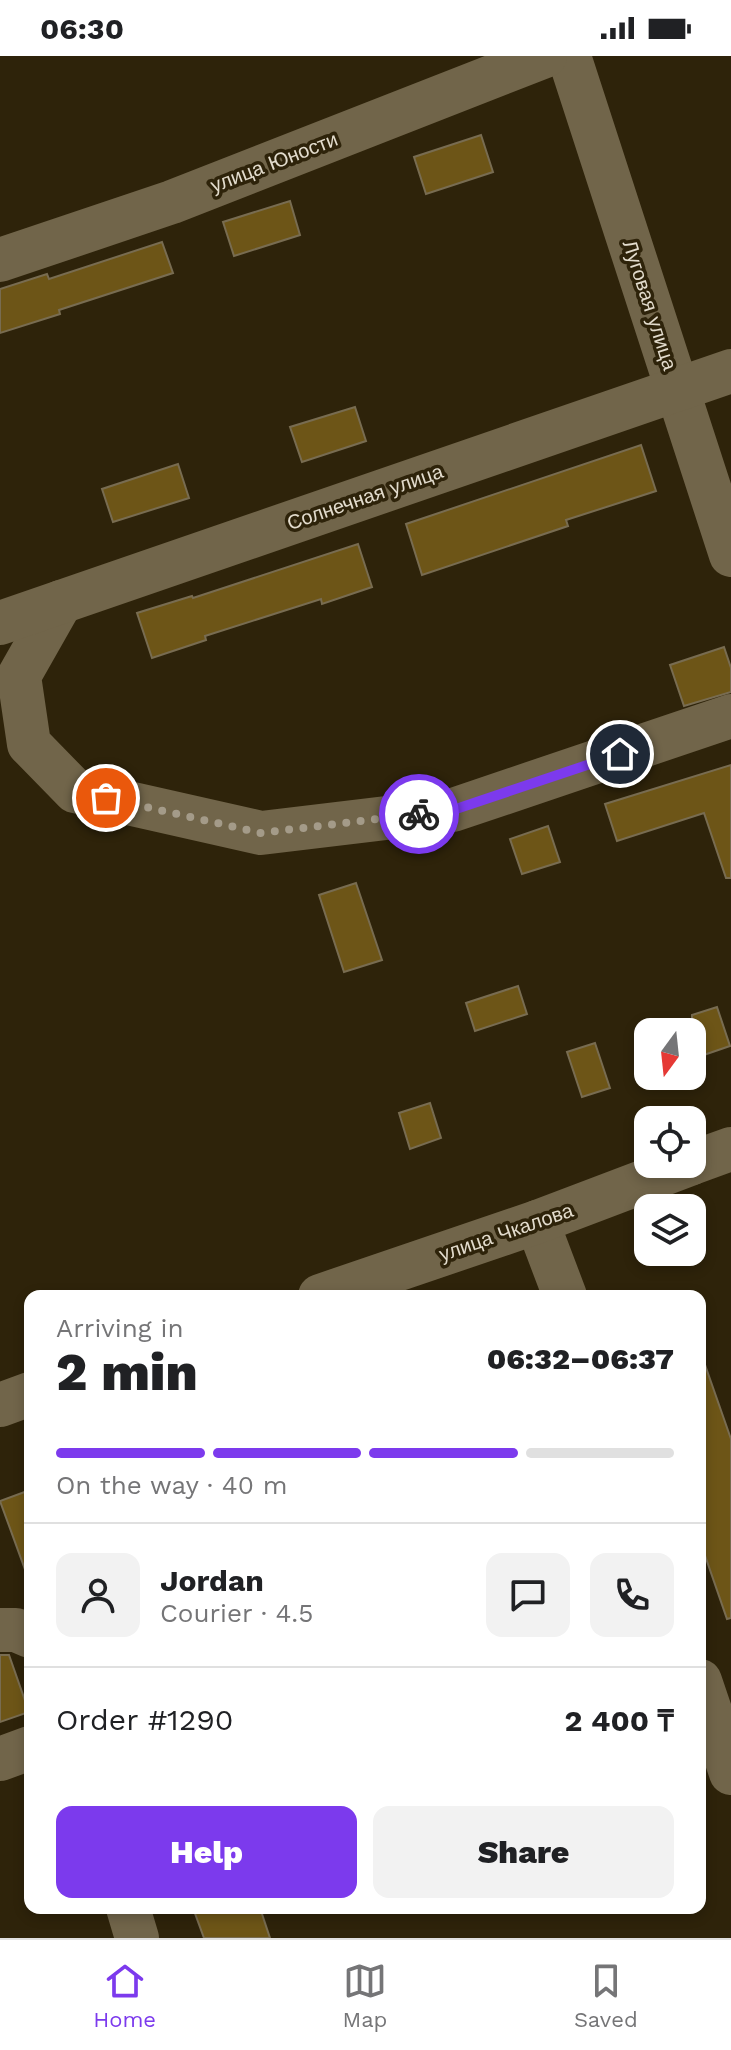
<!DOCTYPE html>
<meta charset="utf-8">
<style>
:root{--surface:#fff;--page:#f2f2f2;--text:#202124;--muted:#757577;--line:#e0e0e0;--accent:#7c3aed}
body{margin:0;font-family:"Work Sans",sans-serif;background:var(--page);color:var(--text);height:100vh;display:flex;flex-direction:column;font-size:30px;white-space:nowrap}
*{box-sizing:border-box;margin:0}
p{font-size:26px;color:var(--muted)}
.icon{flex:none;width:44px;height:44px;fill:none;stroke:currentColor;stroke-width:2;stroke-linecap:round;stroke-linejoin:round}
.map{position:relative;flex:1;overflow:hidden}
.side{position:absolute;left:24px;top:1234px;width:682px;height:624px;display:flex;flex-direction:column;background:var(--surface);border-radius:16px;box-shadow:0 4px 12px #0003}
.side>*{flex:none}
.needle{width:52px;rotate:195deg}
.fabs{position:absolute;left:634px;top:962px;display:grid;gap:16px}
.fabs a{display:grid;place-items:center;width:72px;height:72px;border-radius:16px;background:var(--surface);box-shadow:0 4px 12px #0003;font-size:40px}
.pin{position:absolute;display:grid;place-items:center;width:68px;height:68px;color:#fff;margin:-34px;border:4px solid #fff;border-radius:50%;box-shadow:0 2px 8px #0007}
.courier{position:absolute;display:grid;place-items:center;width:80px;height:80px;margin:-40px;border:6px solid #7c3aed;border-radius:50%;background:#fff;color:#222;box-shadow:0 2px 10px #0007}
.head em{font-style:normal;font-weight:800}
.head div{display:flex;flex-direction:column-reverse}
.head{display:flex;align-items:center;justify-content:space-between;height:136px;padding:0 32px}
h1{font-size:52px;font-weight:800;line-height:60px}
.bar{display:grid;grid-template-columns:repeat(4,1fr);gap:12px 8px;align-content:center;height:96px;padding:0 32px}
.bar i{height:10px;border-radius:6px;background:var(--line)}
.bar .active{background:var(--accent)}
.bar p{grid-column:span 4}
.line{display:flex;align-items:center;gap:20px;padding:0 32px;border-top:2px solid var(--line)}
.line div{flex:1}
.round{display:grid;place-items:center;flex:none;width:84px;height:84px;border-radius:16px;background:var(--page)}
.primary-button{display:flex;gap:16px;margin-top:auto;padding:16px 32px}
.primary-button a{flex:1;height:92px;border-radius:16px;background:var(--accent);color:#fff;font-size:32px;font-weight:800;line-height:92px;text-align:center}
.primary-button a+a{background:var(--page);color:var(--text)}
.status{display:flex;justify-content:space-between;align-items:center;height:56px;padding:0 40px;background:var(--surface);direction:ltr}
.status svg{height:22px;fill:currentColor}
.tab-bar{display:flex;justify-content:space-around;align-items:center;height:112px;border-top:2px solid var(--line);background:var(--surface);font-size:22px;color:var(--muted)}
.tab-bar a{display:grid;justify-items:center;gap:4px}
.tab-bar .active{color:var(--accent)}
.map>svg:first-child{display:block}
.building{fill:#6d5517;stroke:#786c51;stroke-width:2}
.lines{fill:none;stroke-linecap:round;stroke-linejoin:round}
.minor{stroke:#71654a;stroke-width:44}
.done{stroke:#a49b89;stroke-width:8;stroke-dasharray:0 14.4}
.route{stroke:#7c3aed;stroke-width:10}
.labels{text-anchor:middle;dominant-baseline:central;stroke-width:7;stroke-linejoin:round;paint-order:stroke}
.street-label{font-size:20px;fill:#e3dccd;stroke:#2e230a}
</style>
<div class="status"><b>06:30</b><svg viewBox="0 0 49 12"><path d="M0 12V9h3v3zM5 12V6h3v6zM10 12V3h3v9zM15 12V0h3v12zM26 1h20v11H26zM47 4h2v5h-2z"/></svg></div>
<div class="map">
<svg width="731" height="1882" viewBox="0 0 731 1882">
<rect width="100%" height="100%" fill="#2e230a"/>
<!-- building -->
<g class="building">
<polygon points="481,79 493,116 426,138 414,101"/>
<polygon points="290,145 300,179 234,200 223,166"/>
<polygon points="162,186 173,217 59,254 60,258 0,277 0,233 47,218 49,223"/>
<polygon points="355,351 366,385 302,406 290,371"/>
<polygon points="641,389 656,435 566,464 568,470 422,519 406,468"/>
<polygon points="178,408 189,442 113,466 102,433"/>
<polygon points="358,488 372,531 322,548 321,543 205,580 206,584 152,602 137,557 192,540 193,542"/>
<polygon points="724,591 731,612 731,636 684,650 670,609"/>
<polygon points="731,709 731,822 726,822 704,757 617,785 605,748"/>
<polygon points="548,770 560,806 522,818 510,783"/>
<polygon points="356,827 382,904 344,916 319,839"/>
<polygon points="518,930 527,958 475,975 466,947"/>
<polygon points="717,951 730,990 692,1003 692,959"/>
<polygon points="595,987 610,1032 582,1041 567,996"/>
<polygon points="430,1047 441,1082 410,1093 399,1057"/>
<polygon points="700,1306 704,1306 731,1383 731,1562 727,1563 700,1485"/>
<polygon points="30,1434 30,1518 27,1519 0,1445"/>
<polygon points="0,1599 9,1599 29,1656 0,1666"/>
<polygon points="193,1852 260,1852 270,1882 204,1882"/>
</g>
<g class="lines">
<!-- minor -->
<g class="minor">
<polyline points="569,0 731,499"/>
<polyline points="0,204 172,146 545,0"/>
<polyline points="61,546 19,620 29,688 75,735 261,777 453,754 731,660"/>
<polyline points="0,567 731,315"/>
<polyline points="692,1107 731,1093"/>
<polyline points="537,1166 565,1240"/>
<polyline points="320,1240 537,1166 690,1108"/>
<polyline points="0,1349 30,1338"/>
<polyline points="0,1574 16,1574 30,1580"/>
<polyline points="700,1625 731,1717"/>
<polyline points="0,1703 30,1692"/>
<polyline points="128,1852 137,1882"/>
</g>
</g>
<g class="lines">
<!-- done -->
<polyline class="done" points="106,742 261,777 419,758"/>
<!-- route -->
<polyline class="route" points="419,758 453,754 620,698"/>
</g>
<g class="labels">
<!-- street labels -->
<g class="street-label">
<text transform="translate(274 106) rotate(-21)">улица Юности</text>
<text transform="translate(650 249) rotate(72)">Луговая улица</text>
<text transform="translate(365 441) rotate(-19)">Солнечная улица</text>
<text transform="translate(506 1176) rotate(-19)">улица Чкалова</text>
</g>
</g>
</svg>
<div class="fabs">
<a><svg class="needle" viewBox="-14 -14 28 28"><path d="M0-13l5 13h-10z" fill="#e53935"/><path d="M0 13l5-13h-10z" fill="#757577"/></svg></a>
<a><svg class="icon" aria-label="locate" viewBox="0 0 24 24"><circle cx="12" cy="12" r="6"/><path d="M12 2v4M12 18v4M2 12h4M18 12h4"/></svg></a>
<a><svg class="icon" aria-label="layers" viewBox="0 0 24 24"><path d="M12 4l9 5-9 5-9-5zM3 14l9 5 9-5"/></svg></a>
</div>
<div class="pin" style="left:106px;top:742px;background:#ea580c"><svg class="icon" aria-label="bag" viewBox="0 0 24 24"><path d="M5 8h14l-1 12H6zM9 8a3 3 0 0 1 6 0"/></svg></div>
<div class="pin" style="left:620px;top:698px;background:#1f2937"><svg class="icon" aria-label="home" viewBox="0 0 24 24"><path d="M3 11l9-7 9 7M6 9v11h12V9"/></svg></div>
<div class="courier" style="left:419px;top:758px"><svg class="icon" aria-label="bike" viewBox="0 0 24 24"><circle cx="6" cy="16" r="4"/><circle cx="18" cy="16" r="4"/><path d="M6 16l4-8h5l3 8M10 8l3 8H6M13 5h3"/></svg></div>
<section class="side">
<div class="head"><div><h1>2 min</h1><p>Arriving in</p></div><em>06:32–06:37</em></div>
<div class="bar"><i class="active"></i><i class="active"></i><i class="active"></i><i></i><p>On the way · 40 m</p></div>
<div class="line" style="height:144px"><a class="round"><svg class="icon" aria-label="person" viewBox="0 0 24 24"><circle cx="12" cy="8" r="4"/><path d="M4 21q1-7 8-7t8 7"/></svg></a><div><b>Jordan</b><p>Courier · 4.5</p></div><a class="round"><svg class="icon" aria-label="chat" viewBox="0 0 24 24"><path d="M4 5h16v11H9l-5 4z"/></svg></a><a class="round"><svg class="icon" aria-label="phone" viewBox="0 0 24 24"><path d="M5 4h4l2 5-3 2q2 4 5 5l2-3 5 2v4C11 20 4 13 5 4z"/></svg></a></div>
<div class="line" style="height:104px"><div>Order #1290</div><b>2 400 ₸</b></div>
<div class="primary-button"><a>Help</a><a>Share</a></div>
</section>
</div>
<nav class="tab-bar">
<a class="active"><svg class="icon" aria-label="home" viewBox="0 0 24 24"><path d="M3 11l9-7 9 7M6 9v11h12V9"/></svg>Home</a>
<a><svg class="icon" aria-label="map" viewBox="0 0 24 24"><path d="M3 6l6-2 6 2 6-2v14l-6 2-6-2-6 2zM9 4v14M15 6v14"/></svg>Map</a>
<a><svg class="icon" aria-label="saved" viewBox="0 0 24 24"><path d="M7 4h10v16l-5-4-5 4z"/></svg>Saved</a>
</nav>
